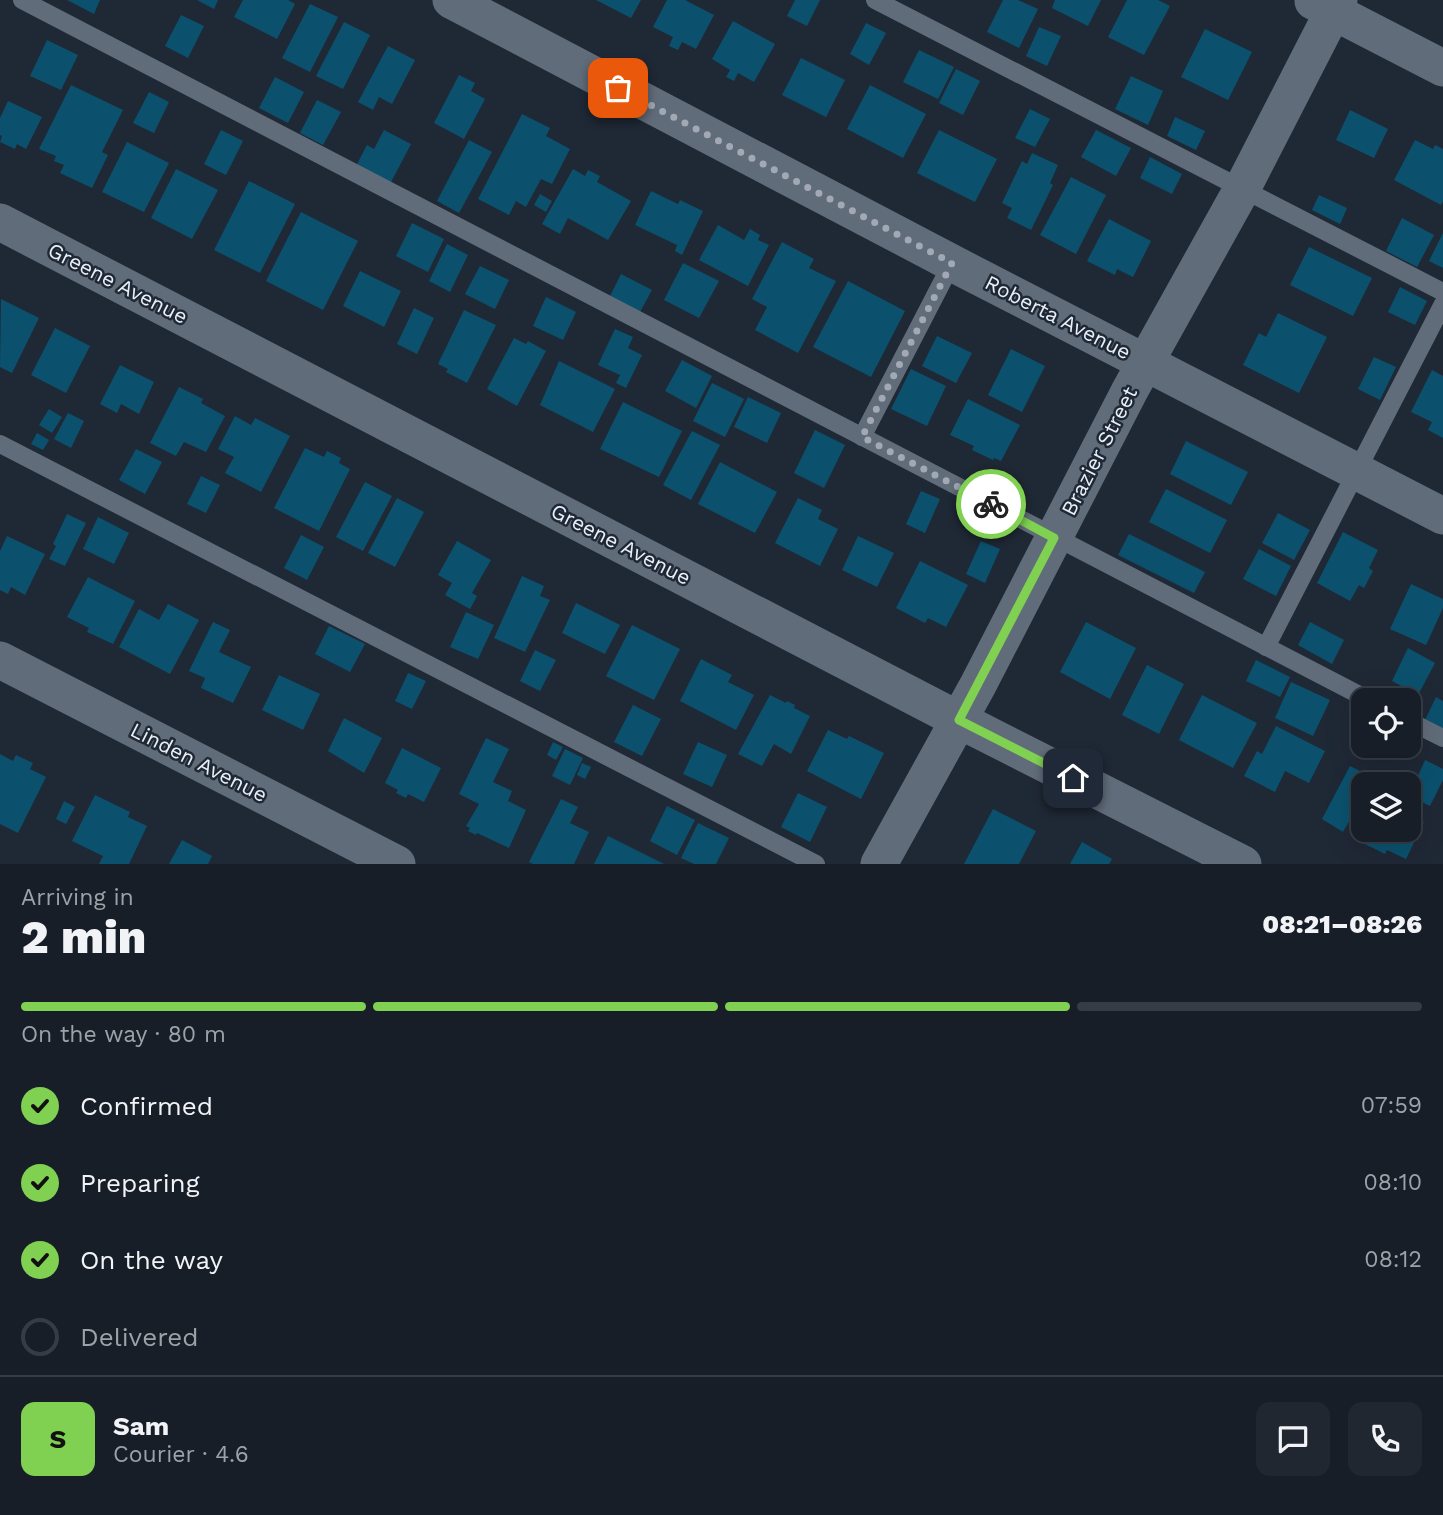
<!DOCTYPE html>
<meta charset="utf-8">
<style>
:root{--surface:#171e28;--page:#202730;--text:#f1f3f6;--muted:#9ea2a8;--line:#363c45;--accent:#80d051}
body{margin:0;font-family:"Work Sans",sans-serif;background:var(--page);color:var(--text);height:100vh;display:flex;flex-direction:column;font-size:26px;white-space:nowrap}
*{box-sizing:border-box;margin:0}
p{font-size:23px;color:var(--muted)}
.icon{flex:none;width:38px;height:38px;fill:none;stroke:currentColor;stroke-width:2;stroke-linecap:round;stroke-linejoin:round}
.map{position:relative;height:864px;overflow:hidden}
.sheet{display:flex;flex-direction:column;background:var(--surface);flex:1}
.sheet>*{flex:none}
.fabs{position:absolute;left:1351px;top:688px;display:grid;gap:14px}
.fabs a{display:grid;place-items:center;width:70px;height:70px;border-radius:14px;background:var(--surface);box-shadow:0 7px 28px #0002,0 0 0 2px var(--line);font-size:35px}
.pin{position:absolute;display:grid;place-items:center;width:60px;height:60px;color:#fff;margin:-30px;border-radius:14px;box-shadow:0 4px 10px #0006}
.courier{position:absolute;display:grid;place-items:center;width:70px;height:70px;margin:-35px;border:5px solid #80d051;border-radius:50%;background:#fff;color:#222;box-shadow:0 2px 9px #0007}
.summary em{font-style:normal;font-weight:800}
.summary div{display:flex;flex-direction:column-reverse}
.summary{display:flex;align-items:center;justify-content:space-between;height:119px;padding:0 21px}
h1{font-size:46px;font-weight:800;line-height:52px}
.bar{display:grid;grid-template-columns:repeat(4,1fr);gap:10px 7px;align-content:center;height:84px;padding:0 21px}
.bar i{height:9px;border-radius:5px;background:var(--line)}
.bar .active{background:var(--accent)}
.bar p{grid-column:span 4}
.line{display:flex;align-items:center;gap:18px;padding:0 21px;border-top:2px solid var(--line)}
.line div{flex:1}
.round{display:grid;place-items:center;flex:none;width:74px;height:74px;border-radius:14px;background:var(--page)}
ol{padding:0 21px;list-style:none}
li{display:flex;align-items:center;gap:21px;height:77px}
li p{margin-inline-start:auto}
li .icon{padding:7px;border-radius:50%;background:var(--accent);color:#111;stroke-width:4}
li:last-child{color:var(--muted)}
li i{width:38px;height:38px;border:4px solid var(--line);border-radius:50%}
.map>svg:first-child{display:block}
.building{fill:#0b516e}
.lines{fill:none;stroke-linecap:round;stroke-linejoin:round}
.lane{stroke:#616c7a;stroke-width:18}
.street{stroke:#616c7a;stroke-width:37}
.done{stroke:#a2a9b4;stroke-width:7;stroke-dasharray:0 12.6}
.route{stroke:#80d051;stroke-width:9}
.labels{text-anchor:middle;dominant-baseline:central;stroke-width:5;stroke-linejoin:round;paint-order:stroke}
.street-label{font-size:21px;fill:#e9eff8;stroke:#1f2835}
</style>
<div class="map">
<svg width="1443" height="864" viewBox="0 0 1443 864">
<rect width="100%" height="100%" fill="#1f2835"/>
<!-- building -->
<g class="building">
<polygon points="67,0 100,0 94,14"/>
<polygon points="197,0 218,0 214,9"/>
<polygon points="243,0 288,0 295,4 277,39 234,17"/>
<polygon points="596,0 641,0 631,18"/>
<polygon points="667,0 685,0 714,15 696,49 682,42 678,50 669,46 673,37 653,27"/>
<polygon points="795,0 820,0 807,26 787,16"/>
<polygon points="1003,0 1018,0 1038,9 1019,48 987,32"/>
<polygon points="1055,0 1101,0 1088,26 1052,8"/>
<polygon points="1127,0 1158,0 1170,6 1144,55 1108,37"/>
<polygon points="310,4 338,17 310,72 282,58"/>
<polygon points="181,15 204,26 188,58 165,46"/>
<polygon points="733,21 775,44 754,82 738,73 734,81 726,77 730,70 712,59"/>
<polygon points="344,22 370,35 343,89 316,76"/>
<polygon points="866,23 886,33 869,65 850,54"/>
<polygon points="1039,27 1061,36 1047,66 1026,56"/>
<polygon points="1205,29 1252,52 1228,100 1181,77"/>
<polygon points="47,40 78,55 61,90 30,76"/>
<polygon points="388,46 415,60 392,104 379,97 373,110 358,102"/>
<polygon points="919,50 954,67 938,99 903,82"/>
<polygon points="801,58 845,80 826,117 782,95"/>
<polygon points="956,69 980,81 963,115 939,103"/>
<polygon points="459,75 475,83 471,91 485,99 464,139 434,123"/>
<polygon points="1131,76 1163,91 1148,125 1115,109"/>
<polygon points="275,77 304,92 288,123 259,108"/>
<polygon points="71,85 123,110 102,152 108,155 92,188 60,173 64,165 54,161 56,156 39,149"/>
<polygon points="870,85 926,114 903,158 847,129"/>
<polygon points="149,92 169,102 154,133 133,123"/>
<polygon points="317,100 341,112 323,145 300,133"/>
<polygon points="8,101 42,117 26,149 17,144 15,149 0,142 2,136 0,135 0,118"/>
<polygon points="1030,109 1050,119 1035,147 1015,138"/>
<polygon points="1350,110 1388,129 1374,158 1336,140"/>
<polygon points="522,114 550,128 546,136 570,149 552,184 541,179 526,207 516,201 509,215 478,199"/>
<polygon points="1175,117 1205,131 1196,150 1167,136"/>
<polygon points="221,130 243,141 226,175 204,164"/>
<polygon points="384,130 411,144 389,186 357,164 367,145 374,149"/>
<polygon points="939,130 997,159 975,202 917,173"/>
<polygon points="1096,130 1131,148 1116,176 1081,157"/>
<polygon points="469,140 492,152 459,213 437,201"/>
<polygon points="1415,140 1433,149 1435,145 1443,149 1443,201 1441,205 1394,180"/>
<polygon points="127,142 169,163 144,212 102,192"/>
<polygon points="1032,153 1058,165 1050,183 1053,185 1031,230 1007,218 1012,208 1002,203 1022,161 1027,164"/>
<polygon points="1150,157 1182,174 1172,194 1140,178"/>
<polygon points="176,169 218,190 192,239 151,218"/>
<polygon points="573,169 585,176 588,170 600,176 597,182 631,201 608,240 568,218 560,234 542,224"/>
<polygon points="1071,177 1106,195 1076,254 1040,235"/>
<polygon points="249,181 295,204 260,273 214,250"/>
<polygon points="651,191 678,204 680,200 703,211 682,255 675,251 677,245 635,225"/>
<polygon points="540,194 552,201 546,212 534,205"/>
<polygon points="1319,195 1347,208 1340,224 1312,210"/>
<polygon points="301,212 358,241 323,310 266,281"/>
<polygon points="1402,218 1434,235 1417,267 1386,251"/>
<polygon points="1109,219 1151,241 1133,277 1117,269 1115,275 1087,261"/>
<polygon points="412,223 444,239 428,272 396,256"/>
<polygon points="718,225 744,240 750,229 760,235 758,240 769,245 748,286 699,260"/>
<polygon points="1443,233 1443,268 1429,261"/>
<polygon points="782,242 814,259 809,268 836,281 798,353 755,330 767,307 752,299"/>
<polygon points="447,244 468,255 450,292 429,281"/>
<polygon points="1309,247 1372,278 1353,316 1290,285"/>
<polygon points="683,263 719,281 699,318 664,300"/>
<polygon points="480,266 509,280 495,309 465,294"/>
<polygon points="360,271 401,291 384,327 343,306"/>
<polygon points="621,274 652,290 640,312 610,296"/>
<polygon points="848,281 905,311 871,377 813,347"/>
<polygon points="1400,287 1427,301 1415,325 1388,312"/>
<polygon points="546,297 576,312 563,340 533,326"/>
<polygon points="1,299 39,318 12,373 0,367"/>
<polygon points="414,308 434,318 417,354 397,344"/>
<polygon points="464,310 496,325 467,383 446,372 448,369 438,364"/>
<polygon points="1278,313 1327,337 1299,393 1243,365 1259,333 1266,337"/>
<polygon points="55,328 90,346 66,393 31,375"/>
<polygon points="615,329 633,337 628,348 642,355 626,388 616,383 620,375 598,365"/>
<polygon points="937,336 972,353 956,383 922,366"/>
<polygon points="514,338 526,344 528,341 546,351 517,406 487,389"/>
<polygon points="1011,349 1045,366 1022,412 988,395"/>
<polygon points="1374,357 1396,367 1380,400 1358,389"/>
<polygon points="682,360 712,376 696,408 665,391"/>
<polygon points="559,361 615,389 593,432 540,405"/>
<polygon points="120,365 154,382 139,414 121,404 117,413 100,404"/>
<polygon points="911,369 946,386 927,426 891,409"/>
<polygon points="1432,370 1443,376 1443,438 1428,430 1432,422 1411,412"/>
<polygon points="712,383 744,399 725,437 693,421"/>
<polygon points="179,387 203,399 201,403 225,416 206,452 184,442 176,456 150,443"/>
<polygon points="748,397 781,413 767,443 734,427"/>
<polygon points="968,399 1020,425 1001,461 994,458 993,460 972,450 974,446 950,435"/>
<polygon points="623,402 682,431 659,477 600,449"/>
<polygon points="49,409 62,417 52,433 39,425"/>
<polygon points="68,413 84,421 71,448 54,439"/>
<polygon points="235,416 251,425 255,418 290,436 261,492 225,473 234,457 218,449"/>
<polygon points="815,430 845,445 824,488 794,473"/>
<polygon points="692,431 720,445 691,500 663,485"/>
<polygon points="37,433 49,440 43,450 31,444"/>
<polygon points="1186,441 1248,472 1231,505 1170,474"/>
<polygon points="305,448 324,457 327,451 341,458 339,463 350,469 319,531 274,508"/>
<polygon points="136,449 162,462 145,494 119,480"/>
<polygon points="720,462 777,492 755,533 698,504"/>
<polygon points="201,476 220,485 206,513 187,504"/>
<polygon points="365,482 392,496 363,551 336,537"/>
<polygon points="1166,489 1227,520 1210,553 1149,522"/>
<polygon points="921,491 940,499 925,533 906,524"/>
<polygon points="397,498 424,512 395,567 368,553"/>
<polygon points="798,498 822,510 818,519 838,529 820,566 775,543"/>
<polygon points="1278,513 1310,530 1294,560 1262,543"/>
<polygon points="67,514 86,523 65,566 49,559 56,546 53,544"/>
<polygon points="98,517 129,533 114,564 83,549"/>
<polygon points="1343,532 1378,550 1369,568 1373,571 1364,588 1359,585 1350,601 1317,583"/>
<polygon points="1129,534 1205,572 1194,593 1118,555"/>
<polygon points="301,535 324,547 307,580 284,568"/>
<polygon points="7,536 45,554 25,595 11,587 8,594 0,590 0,551"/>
<polygon points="858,536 894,553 877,587 842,570"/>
<polygon points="457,541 491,560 472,593 477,596 470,609 445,595 452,583 438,575"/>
<polygon points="981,541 1000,549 985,583 966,574"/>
<polygon points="1259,549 1291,566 1276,596 1243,579"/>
<polygon points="920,561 968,585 946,627 928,618 925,623 896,608"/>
<polygon points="522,576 544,586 540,596 550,600 525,652 494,638"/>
<polygon points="88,577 135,601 113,644 87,632 89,628 67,617"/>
<polygon points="1411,584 1443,599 1443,608 1426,645 1390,629"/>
<polygon points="576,603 620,625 605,654 562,633"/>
<polygon points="168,604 199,620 170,674 119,647 139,609 159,620"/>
<polygon points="466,612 494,625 478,659 450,647"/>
<polygon points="213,622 230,630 219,652 251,667 233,703 201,688 205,678 189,671"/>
<polygon points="1086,622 1136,648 1110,699 1060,672"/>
<polygon points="1310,622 1344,640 1332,664 1298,645"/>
<polygon points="632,625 680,649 654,700 606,676"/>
<polygon points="329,626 365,644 350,672 315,654"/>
<polygon points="1408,648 1435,663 1418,695 1392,681"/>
<polygon points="535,650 556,660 540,691 520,681"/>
<polygon points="701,659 732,675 728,682 754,695 736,730 680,701"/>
<polygon points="1256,660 1290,677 1280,697 1246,681"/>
<polygon points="1147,665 1184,684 1159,734 1122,715"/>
<polygon points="408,673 426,681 412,709 395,701"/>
<polygon points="279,675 320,694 303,730 262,710"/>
<polygon points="1291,682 1330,700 1313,736 1275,718"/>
<polygon points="770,695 786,703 787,701 795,705 794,708 810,716 791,754 774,744 762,766 738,754"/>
<polygon points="1202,695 1257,723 1233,768 1179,740"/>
<polygon points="1436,697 1443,701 1443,728 1425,720"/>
<polygon points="633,705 661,719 642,756 614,742"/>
<polygon points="344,718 382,738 364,773 328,751"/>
<polygon points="1276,726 1325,751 1309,783 1285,771 1275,792 1244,776 1257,751 1262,754"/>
<polygon points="828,730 847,739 849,736 884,753 861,799 807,771"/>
<polygon points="486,738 509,749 493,782 512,791 508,801 526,810 509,848 477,833 476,835 468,831 470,828 466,826 479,804 459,794"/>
<polygon points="553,742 563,747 556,760 547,755"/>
<polygon points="698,742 727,755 712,787 683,774"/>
<polygon points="402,748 441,768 424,802 408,794 406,798 396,793 398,790 385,783"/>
<polygon points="565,749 583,758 570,785 552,776"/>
<polygon points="0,754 13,761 16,755 33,763 30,769 46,777 18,833 0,824"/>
<polygon points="1425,760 1443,769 1443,780 1430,806 1409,796"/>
<polygon points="582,763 591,767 585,779 577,775"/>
<polygon points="1350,766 1380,781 1378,784 1363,784 1363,813 1361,817 1354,813 1343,832 1322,819"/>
<polygon points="798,793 827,807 810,842 781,827"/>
<polygon points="95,795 130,812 128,817 147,826 129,864 99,864 103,856 72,841"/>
<polygon points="561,799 578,807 570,823 589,832 574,864 533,864 529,862"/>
<polygon points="64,801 75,807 66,824 56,819"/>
<polygon points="667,806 695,820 677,855 650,841"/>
<polygon points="993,809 1036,831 1019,864 964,864"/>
<polygon points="1409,815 1424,822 1406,859 1387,850 1385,854 1357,840 1362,830 1409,830"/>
<polygon points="698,823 729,838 716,864 694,864 681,858"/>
<polygon points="608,836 664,864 594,864"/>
<polygon points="182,840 212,856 208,864 169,864"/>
<polygon points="1082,842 1112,859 1109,864 1070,864"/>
</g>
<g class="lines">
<!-- lane -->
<g class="lane">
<polyline points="22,0 1369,700"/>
<polyline points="875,0 1443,292"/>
<polyline points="862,437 952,263"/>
<polyline points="0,444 816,864"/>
<polyline points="1266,647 1443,304"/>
<polyline points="1409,721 1443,738"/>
</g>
<!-- street -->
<g class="street">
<polyline points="451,0 952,263 1443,516"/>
<polyline points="1313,1 1443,68"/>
<polyline points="0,222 959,720 1243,864"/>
<polyline points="0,660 397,864"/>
<polyline points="879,864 978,685 1130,390 1242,189 1339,0"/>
</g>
</g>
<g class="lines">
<!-- done -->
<polyline class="done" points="618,88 952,263 862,437 991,504"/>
<!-- route -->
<polyline class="route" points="991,504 1054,538 959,720 1073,778"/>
</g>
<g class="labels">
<!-- street labels -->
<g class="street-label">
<text transform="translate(118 283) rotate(27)">Greene Avenue</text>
<text transform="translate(1058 317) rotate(27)">Roberta Avenue</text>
<text transform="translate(1099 451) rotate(-63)">Brazier Street</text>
<text transform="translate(621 544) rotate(27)">Greene Avenue</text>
<text transform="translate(199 762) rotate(27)">Linden Avenue</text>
</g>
</g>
</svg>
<div class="fabs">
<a><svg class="icon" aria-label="locate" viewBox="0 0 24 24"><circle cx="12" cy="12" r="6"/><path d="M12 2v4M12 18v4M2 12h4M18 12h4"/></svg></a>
<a><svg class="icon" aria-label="layers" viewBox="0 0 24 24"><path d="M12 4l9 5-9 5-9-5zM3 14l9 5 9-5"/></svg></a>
</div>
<div class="pin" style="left:618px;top:88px;background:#ea580c"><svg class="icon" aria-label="bag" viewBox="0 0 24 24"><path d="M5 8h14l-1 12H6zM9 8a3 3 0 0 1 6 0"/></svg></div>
<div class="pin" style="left:1073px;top:778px;background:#1f2937"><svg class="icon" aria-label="home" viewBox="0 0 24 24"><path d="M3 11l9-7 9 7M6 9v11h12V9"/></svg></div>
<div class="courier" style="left:991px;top:504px"><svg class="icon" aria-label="bike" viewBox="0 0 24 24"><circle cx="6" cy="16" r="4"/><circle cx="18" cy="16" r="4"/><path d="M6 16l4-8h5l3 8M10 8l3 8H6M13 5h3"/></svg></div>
</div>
<section class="sheet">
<div class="summary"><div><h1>2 min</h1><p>Arriving in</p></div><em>08:21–08:26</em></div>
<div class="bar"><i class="active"></i><i class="active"></i><i class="active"></i><i></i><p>On the way · 80 m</p></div>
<ol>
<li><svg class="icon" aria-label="check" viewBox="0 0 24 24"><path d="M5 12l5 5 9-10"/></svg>Confirmed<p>07:59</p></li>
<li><svg class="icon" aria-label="check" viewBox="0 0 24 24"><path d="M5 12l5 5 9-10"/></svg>Preparing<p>08:10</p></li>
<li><svg class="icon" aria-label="check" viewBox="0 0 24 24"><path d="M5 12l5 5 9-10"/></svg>On the way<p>08:12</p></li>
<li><i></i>Delivered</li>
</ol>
<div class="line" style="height:126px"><b class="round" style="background:var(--accent);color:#111">S</b><div><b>Sam</b><p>Courier · 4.6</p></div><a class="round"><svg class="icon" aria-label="chat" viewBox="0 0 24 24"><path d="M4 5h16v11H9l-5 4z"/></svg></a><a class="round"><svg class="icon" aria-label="phone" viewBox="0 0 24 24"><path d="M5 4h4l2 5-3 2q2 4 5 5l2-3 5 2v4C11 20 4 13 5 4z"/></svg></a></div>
</section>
